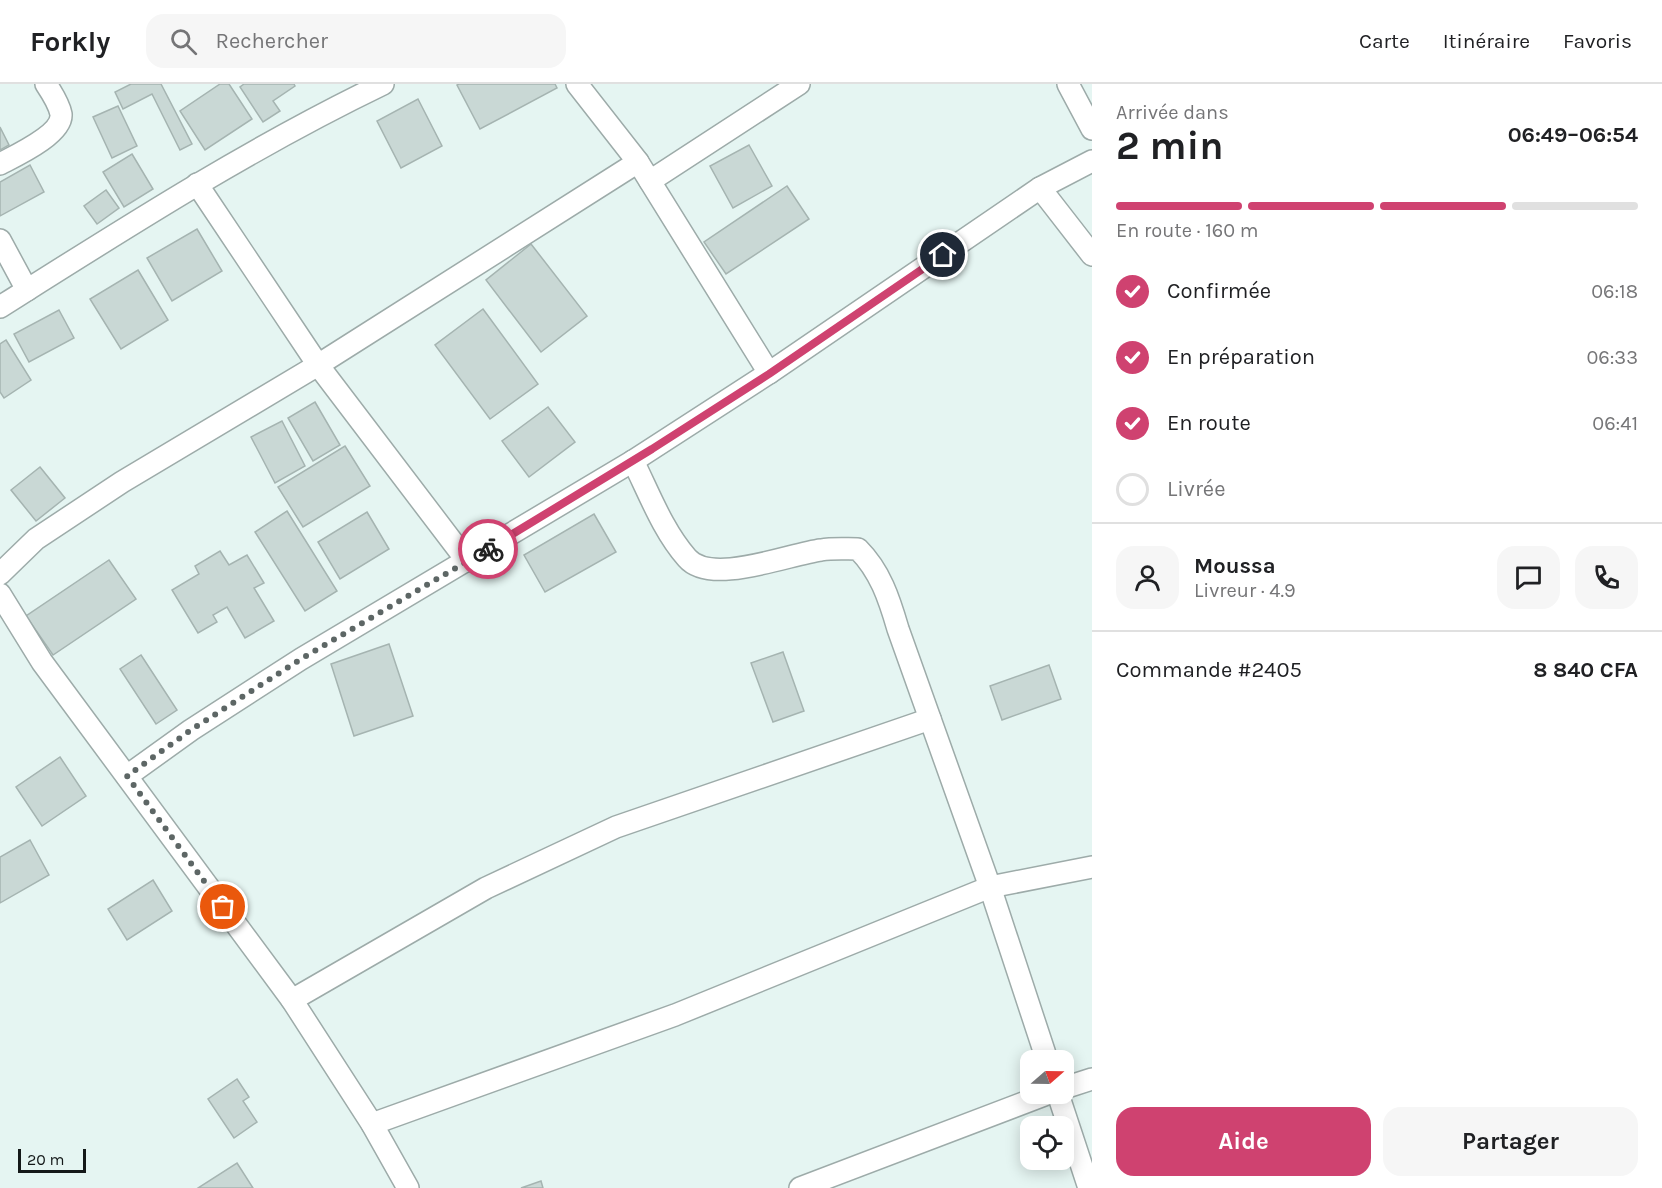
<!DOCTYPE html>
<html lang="fr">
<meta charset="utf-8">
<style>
:root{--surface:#fff;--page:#f6f6f6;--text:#202124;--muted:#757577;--line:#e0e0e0;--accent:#cf4270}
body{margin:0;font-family:Karla,sans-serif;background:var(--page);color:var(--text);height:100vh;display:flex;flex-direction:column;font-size:22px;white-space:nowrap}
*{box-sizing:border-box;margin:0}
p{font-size:20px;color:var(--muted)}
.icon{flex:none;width:33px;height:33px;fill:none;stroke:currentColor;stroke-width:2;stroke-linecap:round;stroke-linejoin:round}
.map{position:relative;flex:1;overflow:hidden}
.side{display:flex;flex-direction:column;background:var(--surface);width:570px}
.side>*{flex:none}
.needle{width:39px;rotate:70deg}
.controls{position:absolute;left:1020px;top:966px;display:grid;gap:12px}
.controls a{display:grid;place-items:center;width:54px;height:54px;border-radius:12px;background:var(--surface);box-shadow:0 3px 15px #0003;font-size:30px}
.scale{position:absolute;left:18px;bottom:15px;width:68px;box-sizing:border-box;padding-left:6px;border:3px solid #141919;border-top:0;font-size:16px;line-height:21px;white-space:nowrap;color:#141919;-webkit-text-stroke:4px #e5f5f2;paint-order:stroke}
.pin{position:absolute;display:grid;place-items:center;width:51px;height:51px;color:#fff;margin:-26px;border:3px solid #fff;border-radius:50%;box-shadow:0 2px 6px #0007}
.courier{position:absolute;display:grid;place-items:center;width:60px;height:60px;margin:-30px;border:4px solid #cf4270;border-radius:50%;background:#fff;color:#222;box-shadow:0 2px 8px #0007}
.overview em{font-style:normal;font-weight:700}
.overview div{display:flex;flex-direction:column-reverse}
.overview{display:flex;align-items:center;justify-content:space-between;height:102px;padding:0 24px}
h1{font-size:39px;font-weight:700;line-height:45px}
.bar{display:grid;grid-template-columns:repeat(4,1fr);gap:9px 6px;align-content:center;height:72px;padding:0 24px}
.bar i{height:8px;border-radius:4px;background:var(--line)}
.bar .selected{background:var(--accent)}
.bar p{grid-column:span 4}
.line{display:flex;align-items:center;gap:15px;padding:0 24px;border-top:2px solid var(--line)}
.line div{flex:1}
.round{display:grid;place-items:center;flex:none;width:63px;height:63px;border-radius:18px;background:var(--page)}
ol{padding:0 24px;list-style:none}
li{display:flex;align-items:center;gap:18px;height:66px}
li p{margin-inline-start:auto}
li .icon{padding:6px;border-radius:50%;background:var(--accent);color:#fff;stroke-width:4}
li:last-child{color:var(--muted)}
li i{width:33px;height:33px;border:3px solid var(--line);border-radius:50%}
.primary-button{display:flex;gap:12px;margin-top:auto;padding:12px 24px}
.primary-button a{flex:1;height:69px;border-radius:18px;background:var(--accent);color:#fff;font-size:24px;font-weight:700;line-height:69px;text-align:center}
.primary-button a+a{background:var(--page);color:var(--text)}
header{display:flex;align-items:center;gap:36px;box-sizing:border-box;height:84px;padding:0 30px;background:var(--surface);border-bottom:2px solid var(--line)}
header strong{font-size:28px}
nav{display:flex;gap:33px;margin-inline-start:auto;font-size:21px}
.search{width:420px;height:54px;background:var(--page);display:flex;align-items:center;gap:15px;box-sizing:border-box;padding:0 21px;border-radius:18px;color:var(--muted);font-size:22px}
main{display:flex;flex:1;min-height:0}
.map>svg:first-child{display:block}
.building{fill:#c9d8d5;stroke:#a5b4b1;stroke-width:1.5}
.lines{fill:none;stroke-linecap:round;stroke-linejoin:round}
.minor-casing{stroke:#9daba9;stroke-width:24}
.minor{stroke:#fff;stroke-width:21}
.done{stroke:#5d6665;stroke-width:6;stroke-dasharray:0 10.8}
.route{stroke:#cf4270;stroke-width:8}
</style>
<header>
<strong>Forkly</strong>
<div class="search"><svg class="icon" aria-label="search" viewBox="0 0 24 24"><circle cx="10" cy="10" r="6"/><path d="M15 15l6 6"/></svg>Rechercher</div>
<nav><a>Carte</a><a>Itinéraire</a><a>Favoris</a></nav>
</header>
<main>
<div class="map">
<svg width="1092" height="1104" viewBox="0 0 1092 1104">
<rect width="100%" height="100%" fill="#e5f5f2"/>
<!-- building -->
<g class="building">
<polygon points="131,0 161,0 192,60 180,66 152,10 123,25 115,8"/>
<polygon points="220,0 229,0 252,35 205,66 180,27"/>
<polygon points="244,0 294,0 295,2 273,17 280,27 263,38 240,3"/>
<polygon points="459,0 555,0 557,4 480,45 457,1"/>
<polygon points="418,15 442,62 401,84 377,37"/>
<polygon points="118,22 137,62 112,74 93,33"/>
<polygon points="0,43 9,61 0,66"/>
<polygon points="749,61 772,102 733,124 710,82"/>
<polygon points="132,70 153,105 124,123 103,88"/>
<polygon points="30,81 44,108 0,132 0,98"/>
<polygon points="787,102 809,135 726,190 704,158"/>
<polygon points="106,106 119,124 97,140 84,122"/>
<polygon points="197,145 222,187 172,217 147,174"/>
<polygon points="531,160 587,232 541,268 486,196"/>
<polygon points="138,186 168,236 121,265 90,215"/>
<polygon points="483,225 538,300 490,335 435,261"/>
<polygon points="59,226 74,254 29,278 14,250"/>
<polygon points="6,256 31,296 4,314 0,308 0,260"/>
<polygon points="315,318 340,361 313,377 288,334"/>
<polygon points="548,323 575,358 529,393 502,357"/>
<polygon points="282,337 305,382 275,399 251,353"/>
<polygon points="345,362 370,402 303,443 278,403"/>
<polygon points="40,383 65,414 36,437 11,406"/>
<polygon points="287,427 337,507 305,527 255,448"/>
<polygon points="367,428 389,465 340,495 318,458"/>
<polygon points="594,430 616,468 545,508 524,471"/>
<polygon points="220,467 229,481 247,471 264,499 254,504 274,537 245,554 227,523 213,531 217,538 198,549 172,506 199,490 195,482"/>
<polygon points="109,476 136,515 53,571 26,532"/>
<polygon points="389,560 413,632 354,652 331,580"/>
<polygon points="783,568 804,627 773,638 751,579"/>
<polygon points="141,571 177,626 156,640 120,585"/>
<polygon points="1049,581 1061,615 1002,636 990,602"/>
<polygon points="60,673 86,712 42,742 16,703"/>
<polygon points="30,756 49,791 0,819 0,773"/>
<polygon points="153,796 172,827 127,856 108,825"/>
<polygon points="237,995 249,1013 243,1017 257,1038 234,1054 208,1015"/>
<polygon points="237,1079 253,1104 198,1104"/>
<polygon points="541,1097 543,1104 521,1104"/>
</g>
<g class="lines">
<!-- minor casing -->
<g class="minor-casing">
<g id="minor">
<polyline points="577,0 638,78 769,289"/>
<polyline points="1068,0 1092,45"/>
<path d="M0,80c15,-8 63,-30 61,-50 -2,-10 -9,-21 -15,-30"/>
<polyline points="650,97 799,0"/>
<polyline points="197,100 318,281 467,477"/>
<polyline points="1040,104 1092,171"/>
<polyline points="0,156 27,206"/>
<path d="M0,223c125,-79 250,-159 383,-223"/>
<path d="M633,377c16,32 30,70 54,97 24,28 102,-4 134,-8 12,-2 24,-1 37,-1 22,22 31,49 40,80l92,258 57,173"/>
<polyline points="0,490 36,455 122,398 318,281 638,78"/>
<polyline points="0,510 42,578 292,916 372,1040 408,1104"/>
<polyline points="127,692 191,646 301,575 633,377 769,289 1040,104 1092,77"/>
<polyline points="292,916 486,804 616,743 930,635"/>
<polyline points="1064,1004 1092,995"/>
<polyline points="1058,1010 1089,1104"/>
<polyline points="372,1040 675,931 990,803 1092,783"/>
<polyline points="800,1104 1047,1010"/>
</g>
</g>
<!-- minor -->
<use href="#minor" class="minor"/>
</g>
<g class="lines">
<!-- done -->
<polyline class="done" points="223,823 127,692 191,646 301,575 488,465"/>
<!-- route -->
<polyline class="route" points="488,465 652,365 769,290 943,171"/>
</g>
</svg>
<div class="controls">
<a><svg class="needle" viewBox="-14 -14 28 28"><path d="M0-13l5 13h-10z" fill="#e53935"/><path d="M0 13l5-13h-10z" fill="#757577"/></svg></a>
<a><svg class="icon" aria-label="locate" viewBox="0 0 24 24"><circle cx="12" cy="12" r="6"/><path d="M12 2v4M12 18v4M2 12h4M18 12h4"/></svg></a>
</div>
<div class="scale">20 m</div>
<div class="pin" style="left:223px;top:823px;background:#ea580c"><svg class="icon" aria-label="bag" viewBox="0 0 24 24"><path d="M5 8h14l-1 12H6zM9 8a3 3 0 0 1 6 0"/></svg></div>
<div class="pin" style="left:943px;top:171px;background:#1f2937"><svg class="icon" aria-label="home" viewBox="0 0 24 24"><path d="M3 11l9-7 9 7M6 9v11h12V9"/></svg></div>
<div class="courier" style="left:488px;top:465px"><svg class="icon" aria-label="bike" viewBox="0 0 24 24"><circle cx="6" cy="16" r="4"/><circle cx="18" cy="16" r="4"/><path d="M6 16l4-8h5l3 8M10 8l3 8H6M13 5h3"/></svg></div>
</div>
<section class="side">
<div class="overview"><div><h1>2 min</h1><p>Arrivée dans</p></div><em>06:49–06:54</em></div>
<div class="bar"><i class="selected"></i><i class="selected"></i><i class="selected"></i><i></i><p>En route · 160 m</p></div>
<ol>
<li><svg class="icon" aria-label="check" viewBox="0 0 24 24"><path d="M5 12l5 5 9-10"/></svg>Confirmée<p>06:18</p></li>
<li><svg class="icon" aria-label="check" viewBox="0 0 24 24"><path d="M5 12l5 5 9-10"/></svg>En préparation<p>06:33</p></li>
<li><svg class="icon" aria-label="check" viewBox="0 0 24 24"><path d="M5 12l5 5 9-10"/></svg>En route<p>06:41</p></li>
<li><i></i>Livrée</li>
</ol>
<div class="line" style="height:108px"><a class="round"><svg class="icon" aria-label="person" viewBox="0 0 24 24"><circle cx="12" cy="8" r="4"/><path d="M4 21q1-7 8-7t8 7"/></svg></a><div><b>Moussa</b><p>Livreur · 4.9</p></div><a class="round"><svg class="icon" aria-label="chat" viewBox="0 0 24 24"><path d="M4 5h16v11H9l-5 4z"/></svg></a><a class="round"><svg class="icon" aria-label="phone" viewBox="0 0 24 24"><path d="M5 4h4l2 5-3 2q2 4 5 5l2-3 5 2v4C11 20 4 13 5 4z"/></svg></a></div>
<div class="line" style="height:78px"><div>Commande #2405</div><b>8 840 CFA</b></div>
<div class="primary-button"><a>Aide</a><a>Partager</a></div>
</section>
</main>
